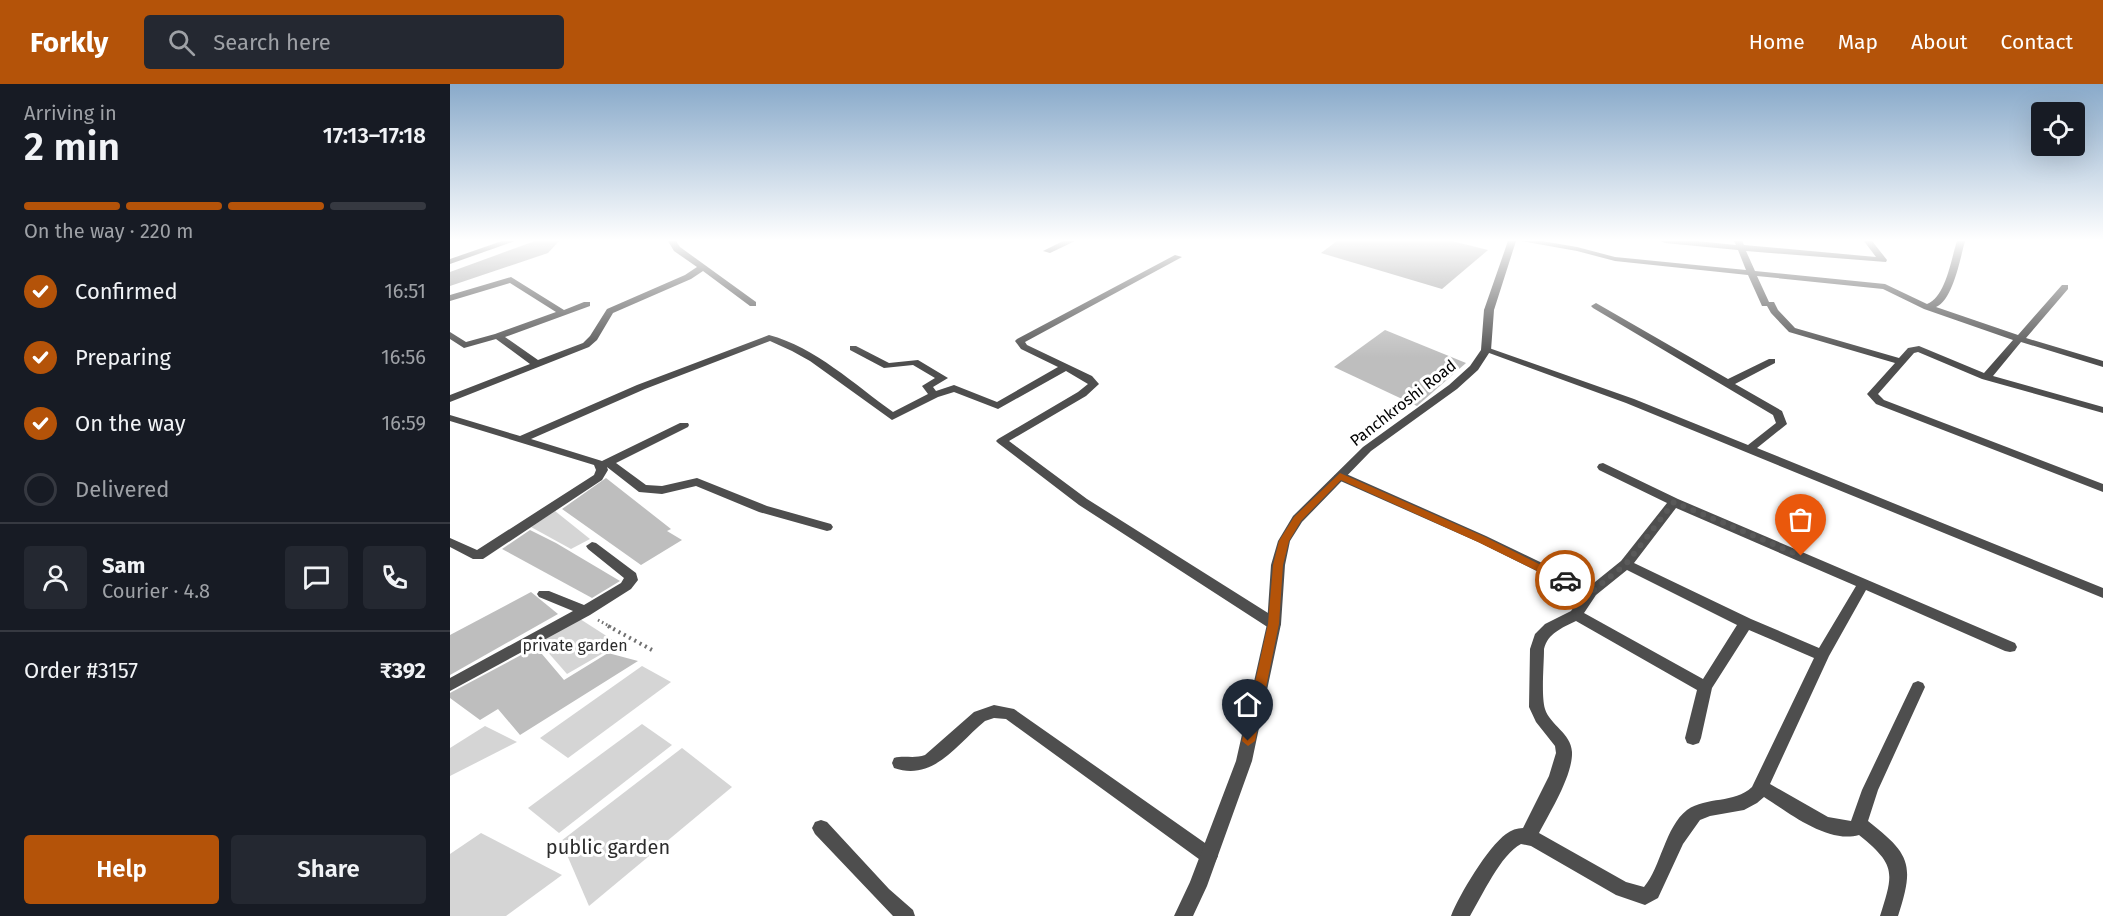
<!DOCTYPE html>
<meta charset="utf-8">
<style>
:root{--surface:#171b24;--page:#242831;--text:#f1f3f6;--muted:#9ea1a6;--line:#363941;--accent:#b45309}
body{margin:0;font-family:"Fira Sans",sans-serif;background:var(--page);color:var(--text);height:100vh;display:flex;flex-direction:column;font-size:22px;white-space:nowrap}
*{box-sizing:border-box;margin:0}
p{font-size:20px;color:var(--muted)}
.icon{flex:none;width:33px;height:33px;fill:none;stroke:currentColor;stroke-width:2;stroke-linecap:round;stroke-linejoin:round}
.map{position:relative;flex:1;overflow:hidden}
.panel{display:flex;flex-direction:column;background:var(--surface);width:450px}
.panel>*{flex:none}
.tools{position:absolute;left:1581px;top:18px;display:grid;gap:12px}
.tools a{display:grid;place-items:center;width:54px;height:54px;border-radius:6px;background:var(--surface);box-shadow:0 6px 24px #0002;font-size:30px}
.pin{position:absolute;display:grid;place-items:center;width:51px;height:51px;color:#fff;margin:-62px -26px;border-radius:50% 50% 50% 0;rotate:-45deg;box-shadow:0 0 6px #0007}
.pin .icon{rotate:45deg}
.courier{position:absolute;display:grid;place-items:center;width:60px;height:60px;margin:-30px;border:4px solid #b45309;border-radius:50%;background:#fff;color:#222;box-shadow:0 2px 8px #0007}
.head em{font-style:normal;font-weight:600}
.head div{display:flex;flex-direction:column-reverse}
.head{display:flex;align-items:center;justify-content:space-between;height:102px;padding:0 24px}
h1{font-size:39px;font-weight:600;line-height:45px}
.bar{display:grid;grid-template-columns:repeat(4,1fr);gap:9px 6px;align-content:center;height:72px;padding:0 24px}
.bar i{height:8px;border-radius:4px;background:var(--line)}
.bar .current{background:var(--accent)}
.bar p{grid-column:span 4}
.line{display:flex;align-items:center;gap:15px;padding:0 24px;border-top:2px solid var(--line)}
.line div{flex:1}
.round{display:grid;place-items:center;flex:none;width:63px;height:63px;border-radius:6px;background:var(--page)}
ol{padding:0 24px;list-style:none}
li{display:flex;align-items:center;gap:18px;height:66px}
li p{margin-inline-start:auto}
li .icon{padding:6px;border-radius:50%;background:var(--accent);color:#fff;stroke-width:4}
li:last-child{color:var(--muted)}
li i{width:33px;height:33px;border:3px solid var(--line);border-radius:50%}
.button{display:flex;gap:12px;margin-top:auto;padding:12px 24px}
.button a{flex:1;height:69px;border-radius:6px;background:var(--accent);color:#fff;font-size:24px;font-weight:600;line-height:69px;text-align:center}
.button a+a{background:var(--page);color:var(--text)}
header{display:flex;align-items:center;gap:36px;box-sizing:border-box;height:84px;padding:0 30px;background:var(--accent);color:#fff}
header strong{font-size:28px}
nav{display:flex;gap:33px;margin-inline-start:auto;font-size:21px}
.search{width:420px;height:54px;background:var(--page);display:flex;align-items:center;gap:15px;box-sizing:border-box;padding:0 21px;border-radius:6px;color:var(--muted);font-size:22px}
main{display:flex;flex:1;min-height:0}
.map>svg:first-child{display:block}
.green{fill:#d5d5d5}
.water{fill:#9c9c9c}
.lines{fill:none;stroke-linecap:round;stroke-linejoin:round}
.river{fill:#9c9c9c;fill-rule:evenodd}
.building{fill:#bebebe}
.path-far1{stroke:#707070;stroke-width:3;stroke-dasharray:1.5 3;stroke-linecap:butt}
.path{stroke:#707070;stroke-width:4;stroke-dasharray:2 4;stroke-linecap:butt}
.minor{fill:#4e4e4e;fill-rule:evenodd}
.tertiary{fill:#4e4e4e;fill-rule:evenodd}
.route{fill:#b45309}
.done{stroke:#595959;stroke-width:6;stroke-dasharray:0 10.8}
.labels{text-anchor:middle;dominant-baseline:central;stroke-width:6;stroke-linejoin:round;paint-order:stroke}
.street-label{font-size:16px;fill:#000;stroke:#fff}
.park-label{font-size:16px;fill:#2c2c2c;stroke:#fff}
.near-park-label{font-size:20px;fill:#2c2c2c;stroke:#fff}
</style>
<header>
<strong>Forkly</strong>
<div class="search"><svg class="icon" aria-label="search" viewBox="0 0 24 24"><circle cx="10" cy="10" r="6"/><path d="M15 15l6 6"/></svg>Search here</div>
<nav><a>Home</a><a>Map</a><a>About</a><a>Contact</a></nav>
</header>
<main>
<section class="panel">
<div class="head"><div><h1>2 min</h1><p>Arriving in</p></div><em>17:13–17:18</em></div>
<div class="bar"><i class="current"></i><i class="current"></i><i class="current"></i><i></i><p>On the way · 220 m</p></div>
<ol>
<li><svg class="icon" aria-label="check" viewBox="0 0 24 24"><path d="M5 12l5 5 9-10"/></svg>Confirmed<p>16:51</p></li>
<li><svg class="icon" aria-label="check" viewBox="0 0 24 24"><path d="M5 12l5 5 9-10"/></svg>Preparing<p>16:56</p></li>
<li><svg class="icon" aria-label="check" viewBox="0 0 24 24"><path d="M5 12l5 5 9-10"/></svg>On the way<p>16:59</p></li>
<li><i></i>Delivered</li>
</ol>
<div class="line" style="height:108px"><a class="round"><svg class="icon" aria-label="person" viewBox="0 0 24 24"><circle cx="12" cy="8" r="4"/><path d="M4 21q1-7 8-7t8 7"/></svg></a><div><b>Sam</b><p>Courier · 4.8</p></div><a class="round"><svg class="icon" aria-label="chat" viewBox="0 0 24 24"><path d="M4 5h16v11H9l-5 4z"/></svg></a><a class="round"><svg class="icon" aria-label="phone" viewBox="0 0 24 24"><path d="M5 4h4l2 5-3 2q2 4 5 5l2-3 5 2v4C11 20 4 13 5 4z"/></svg></a></div>
<div class="line" style="height:78px"><div>Order #3157</div><b>₹392</b></div>
<div class="button"><a>Help</a><a>Share</a></div>
</section>
<div class="map">
<svg width="1653" height="832" viewBox="0 0 1653 832">
<rect width="100%" height="100%" fill="#fff"/>
<!-- green -->
<g class="green">
<polygon points="105,427 140,455 121,465 81,443"/>
<polygon points="130,535 169,560 117,590 89,558"/>
<polygon points="192,582 221,598 118,674 90,654"/>
<polygon points="192,640 222,661 109,749 78,724"/>
<polygon points="35,642 67,658 0,692 0,664"/>
<polygon points="232,664 282,703 139,822 111,757"/>
<polygon points="31,749 112,791 56,832 0,832 0,770"/>
</g>
<!-- water -->
<polygon class="water" points="887,157 1002,157 1038,166 992,205 871,169"/>
<g class="lines">
<!-- river -->
<polygon class="river" points="85,157 109,157 98,169 0,202 0,188"/>
</g>
<!-- building -->
<g class="building">
<polygon points="935,246 1016,279 967,322 884,283"/>
<polygon points="156,394 221,445 217,447 232,456 191,481 112,425"/>
<polygon points="80,446 106,459 170,497 142,514 52,465"/>
<polygon points="81,508 108,530 0,591 0,551"/>
<polygon points="86,563 114,596 158,569 188,577 70,651 48,625 30,636 0,614 0,609"/>
</g>
<g class="lines">
<!-- path-far1 -->
<polyline class="path-far1" points="148,536 161,543"/>
<!-- path -->
<polyline class="path" points="158,542 204,567"/>
<!-- minor -->
<g class="minor">
<polygon points="52,157 65,157 0,180 0,175"/>
<polygon points="218,157 226,157 230,163 306,218 306,222 300,222 253,187 241,195 163,229 147,256 139,263 0,318 0,311 80,280 46,255 14,264 0,255 0,248 16,258 45,250 106,228 60,199 0,217 0,211 61,193 114,226 134,218 140,218 140,222 55,253 88,276 133,259 140,252 157,225 235,191 247,183 224,167"/>
<polygon points="613,157 625,157 600,169 593,167"/>
<path d="M1071,157h21l35,6 38,10 131,13 -8,-20 -73,-7 -4,-2h35l40,4 -2,-4h8l2,4 132,12 -12,-16h8l15,19 -1,2 -140,-11 9,20 130,13 42,20c19,-7 24,-45 30,-63h8c-5,18 -12,59 -29,66l82,28 44,-50h6v4l-42,49 77,23v6l-82,-25 -28,34 110,31v6l-121,-34 -64,-27 -4,1 -36,41 6,6 219,84v8l-227,-88 -9,-10 28,-31 -106,-31 -18,-19 -4,-7h-5l-14,-31 -133,-14 -38,-10zM1307,192l126,13 41,20 89,31 -29,33 -65,-27 -11,2 -9,10 -104,-30 -17,-18 -4,-8h-5z"/>
<path d="M725,171l7,2 -157,85 2,3 65,31 7,8 -13,12 -77,45 78,58 192,121 2,4 -2,4 -5,1 -5,-1 -190,-123 -81,-62 -2,-2 2,-2 80,-47 10,-8 -22,-13 -68,38 -44,-17 -16,5 -46,23 -82,-59 -18,-10 -22,-10 -125,48 -114,50 71,22 78,-38h8l1,2 -1,2 -72,36 30,22 16,1 35,-8 70,28 64,18 2,3 -2,3 -4,1 -68,-19 -63,-26 -34,8 -23,-2 -32,-25 1,3 -6,10 -119,79h-10l-23,-12v-9l27,12 117,-75 2,-5 -2,-5 -144,-44v-6l70,21 117,-51 132,-50c46,12 86,50 124,77l35,-18 -6,-8 13,-8 -22,-13 -29,3 -34,-18v-4h6l33,17 29,-3 30,18 -15,9 3,4 18,-6 43,17 61,-35 -37,-18 -6,-8 2,-2z"/>
<polygon points="1146,219 1278,295 1319,275 1325,275 1325,279 1285,300 1332,327 1337,340 1307,364 1653,504 1653,514 1176,319 1031,266 1036,263 1039,264 1184,315 1298,361 1326,339 1323,331 1143,224 1141,222"/>
<path d="M1153,379l75,36 337,144 2,4 -2,4 -5,1 -5,-1 -139,-61 -37,66 -59,128 58,33 23,4 11,-31 51,-107 5,-2 5,2 2,4 -47,103 -10,31c42,33 47,43 30,95h-18c14,-44 16,-51 -21,-81 -31,9 -70,-22 -95,-38l-7,6 -13,7 -34,6 -10,4 -17,24 -25,54 -13,7 -29,-10 -85,-49 -10,-2c-20,10 -39,52 -51,72h-19c8,-21 37,-69 55,-82 5,-4 11,-6 17,-6l26,-52 7,-23 -1,-7 -19,-24 -7,-15 1,-58 5,-15 10,-10 26,-13 12,-17 -105,-52 -142,-63 -2,-3 6,-4 4,1 142,63 104,50 31,-25 46,-58 -68,-33 -2,-3 2,-3zM1226,424l180,78 -37,62 -68,-29 -117,-56zM1177,486l110,55 -34,54 -119,-66 12,-18zM1126,537l121,69 -12,48 2,5 6,2 6,-2 2,-5 11,-50 37,-58 65,28 -62,129c-18,17 -45,9 -65,23 -22,17 -26,57 -43,77l-18,-5 -87,-49c11,-21 34,-58 33,-81 -1,-19 -22,-27 -27,-43 -4,-14 -1,-44 -1,-60 4,-16 18,-21 32,-28z"/>
<polygon points="142,458 146,459 186,489 188,496 181,505 140,531 0,607 0,594 123,527 89,513 87,510 89,507 99,507 134,521 171,499 174,494 138,465 136,462"/>
<path d="M544,621l20,4 201,141 3,6 -3,6 -6,2 -6,-2 -197,-143 -12,-1 -9,3c-27,22 -51,61 -91,47l-2,-5 2,-5c10,-3 20,1 31,-3l49,-43z"/>
<polygon points="371,736 377,738 439,805 463,826 465,832 443,832 365,750 362,744 365,738"/>
</g>
<!-- tertiary -->
<polygon class="tertiary" points="1058,157 1066,157 1044,226 1041,266 1028,286 1007,305 921,367 852,438 840,457 835,481 831,540 802,677 757,802 743,832 724,832 740,798 786,677 817,540 821,481 828,457 843,432 913,363 999,301 1020,282 1031,266 1034,226"/>
</g>
<!-- sky -->
<linearGradient id="sky" x2="0" y2="1"><stop stop-color="#89aaca"/><stop offset="0.57" stop-color="#fff"/><stop offset="1" stop-color="#fff" stop-opacity="0"/></linearGradient>
<rect width="1653" height="274" fill="url(#sky)"/>
<!-- route -->
<polygon class="route" points="890,389 1035,453 1121,496 1115,500 1112,499 1028,458 891,396 851,437 839,457 833,481 829,540 805,657 798,662 792,657 818,540 823,481 829,457 844,433"/>
<g class="lines">
<!-- done -->
<polyline class="done" points="1115,496 1141,508 1176,480 1224,418 1351,472"/>
</g>
<g class="labels">
<!-- street labels -->
<g class="street-label">
<text transform="translate(953 319) rotate(-38)">Panchkroshi Road</text>
</g>
<!-- park labels -->
<g class="park-label">
<text x="125" y="561">private garden</text>
</g>
<!-- near-park labels -->
<g class="near-park-label">
<text x="158" y="763">public garden</text>
</g>
</g>
</svg>
<div class="tools">
<a><svg class="icon" aria-label="locate" viewBox="0 0 24 24"><circle cx="12" cy="12" r="6"/><path d="M12 2v4M12 18v4M2 12h4M18 12h4"/></svg></a>
</div>
<div class="pin" style="left:1351px;top:472px;background:#ea580c"><svg class="icon" aria-label="bag" viewBox="0 0 24 24"><path d="M5 8h14l-1 12H6zM9 8a3 3 0 0 1 6 0"/></svg></div>
<div class="pin" style="left:798px;top:657px;background:#1f2937"><svg class="icon" aria-label="home" viewBox="0 0 24 24"><path d="M3 11l9-7 9 7M6 9v11h12V9"/></svg></div>
<div class="courier" style="left:1115px;top:496px"><svg class="icon" aria-label="car" viewBox="0 0 24 24"><path d="M5 17H2v-5l4-1 3-4h7l3 4 3 1v5h-3M9 17h6M6 11h13"/><circle cx="7" cy="17" r="2"/><circle cx="17" cy="17" r="2"/></svg></div>
</div>
</main>
